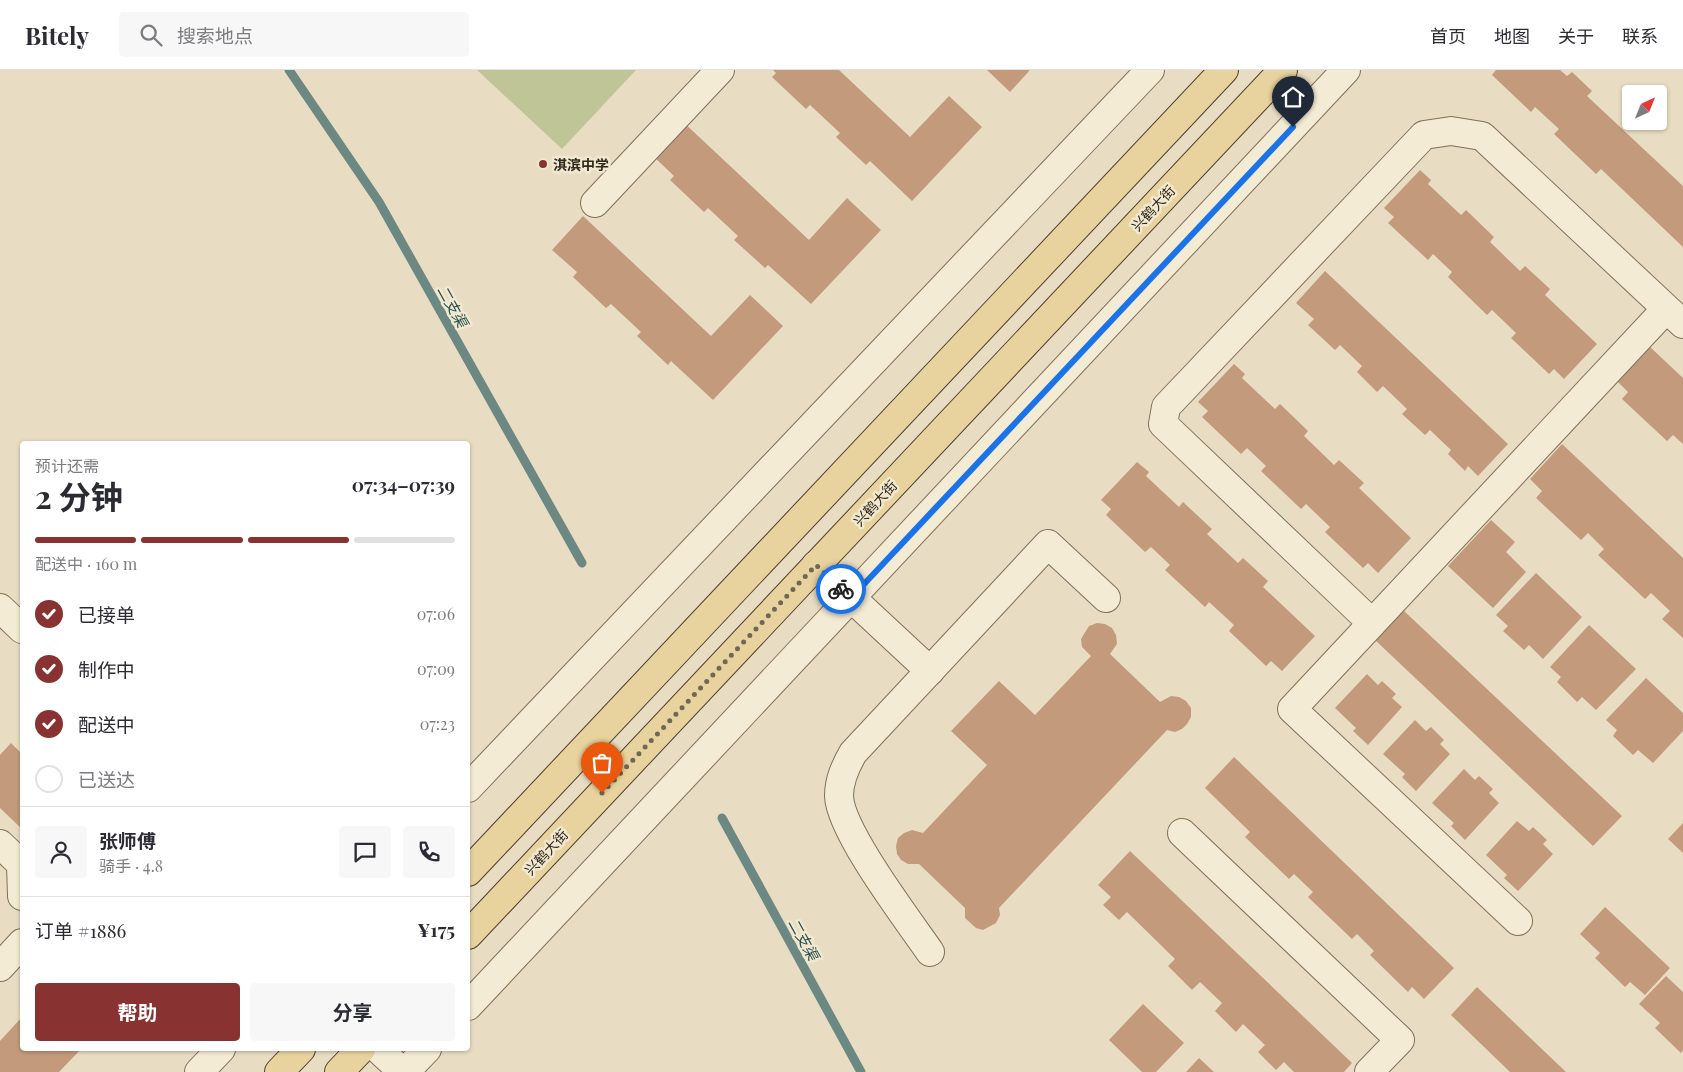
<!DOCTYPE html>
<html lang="zh">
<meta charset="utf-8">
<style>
:root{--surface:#fff;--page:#f7f7f7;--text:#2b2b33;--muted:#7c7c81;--line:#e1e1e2;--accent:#883332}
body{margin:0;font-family:"Playfair Display","Noto Sans SC",serif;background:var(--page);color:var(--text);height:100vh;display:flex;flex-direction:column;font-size:19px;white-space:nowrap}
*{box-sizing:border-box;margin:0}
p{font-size:16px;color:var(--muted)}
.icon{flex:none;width:28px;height:28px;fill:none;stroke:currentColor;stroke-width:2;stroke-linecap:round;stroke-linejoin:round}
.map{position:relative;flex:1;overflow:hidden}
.side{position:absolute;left:20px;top:371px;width:450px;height:610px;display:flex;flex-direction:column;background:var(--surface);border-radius:5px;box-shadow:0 1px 4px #0004}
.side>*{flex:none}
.needle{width:32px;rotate:43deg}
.buttons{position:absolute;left:1622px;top:15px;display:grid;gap:10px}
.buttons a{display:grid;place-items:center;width:45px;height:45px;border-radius:5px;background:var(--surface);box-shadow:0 1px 4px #0004;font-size:25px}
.pin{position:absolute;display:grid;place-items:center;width:42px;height:42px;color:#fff;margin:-51px -21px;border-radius:50% 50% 50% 0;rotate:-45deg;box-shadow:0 0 5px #0007}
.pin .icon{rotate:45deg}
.courier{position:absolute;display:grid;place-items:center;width:50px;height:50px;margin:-25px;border:4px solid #1a73e8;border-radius:50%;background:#fff;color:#222;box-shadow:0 1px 6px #0007}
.head em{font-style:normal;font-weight:700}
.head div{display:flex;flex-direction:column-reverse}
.head{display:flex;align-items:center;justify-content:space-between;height:85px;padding:0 15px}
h1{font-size:32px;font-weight:700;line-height:38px}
.bar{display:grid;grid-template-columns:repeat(4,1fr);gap:8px 5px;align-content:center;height:60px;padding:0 15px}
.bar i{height:6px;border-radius:4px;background:var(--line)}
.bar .active{background:var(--accent)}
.bar p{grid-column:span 4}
.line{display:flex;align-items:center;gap:12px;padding:0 15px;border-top:1px solid var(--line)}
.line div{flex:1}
.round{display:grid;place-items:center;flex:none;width:52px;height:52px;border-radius:5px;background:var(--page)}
ol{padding:0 15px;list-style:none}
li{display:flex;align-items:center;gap:15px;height:55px}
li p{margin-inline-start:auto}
li .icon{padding:5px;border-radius:50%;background:var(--accent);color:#fff;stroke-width:4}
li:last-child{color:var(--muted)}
li i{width:28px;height:28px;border:2px solid var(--line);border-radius:50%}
.cta{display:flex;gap:10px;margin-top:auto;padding:10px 15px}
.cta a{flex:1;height:58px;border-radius:5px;background:var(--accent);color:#fff;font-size:20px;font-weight:700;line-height:58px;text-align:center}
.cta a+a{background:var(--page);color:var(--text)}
header{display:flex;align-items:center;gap:30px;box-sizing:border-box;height:70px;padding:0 25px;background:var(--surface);border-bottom:1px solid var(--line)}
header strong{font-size:24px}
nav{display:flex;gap:28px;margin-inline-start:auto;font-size:18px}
.search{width:350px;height:45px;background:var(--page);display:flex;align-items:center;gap:12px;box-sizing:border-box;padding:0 18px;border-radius:5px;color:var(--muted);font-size:19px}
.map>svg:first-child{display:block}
.green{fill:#bfc597}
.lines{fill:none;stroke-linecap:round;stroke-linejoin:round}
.stream{stroke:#6c8882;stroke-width:9}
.building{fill:#c39a7c}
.minor-casing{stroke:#806f5b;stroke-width:30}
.major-casing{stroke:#4e3e2f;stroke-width:30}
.minor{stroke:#f4ebd4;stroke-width:28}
.major{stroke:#e8d29d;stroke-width:28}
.done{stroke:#716757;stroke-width:5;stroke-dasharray:0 9}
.route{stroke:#1a73e8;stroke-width:6}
.poi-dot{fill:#883332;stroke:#f1e8d0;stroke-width:2}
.labels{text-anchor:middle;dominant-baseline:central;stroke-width:5;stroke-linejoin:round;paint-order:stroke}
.poi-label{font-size:14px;font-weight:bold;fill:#31281e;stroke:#f1e8d0;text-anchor:start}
.street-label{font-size:14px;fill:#31281e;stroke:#f1e8d0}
.water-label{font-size:15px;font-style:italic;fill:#2e504e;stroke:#f1e8d0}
</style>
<header>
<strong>Bitely</strong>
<div class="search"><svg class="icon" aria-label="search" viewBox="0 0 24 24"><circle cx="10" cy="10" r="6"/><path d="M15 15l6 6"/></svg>搜索地点</div>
<nav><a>首页</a><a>地图</a><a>关于</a><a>联系</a></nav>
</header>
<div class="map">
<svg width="1683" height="1002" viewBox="0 0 1683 1002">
<rect width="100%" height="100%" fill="#e8ddc2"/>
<!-- green -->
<polygon class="green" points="477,0 636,0 562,79"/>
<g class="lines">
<!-- stream -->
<g class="stream">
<polyline points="289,0 379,132 582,493"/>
<polyline points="722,748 861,1002"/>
</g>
</g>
<!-- building -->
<g class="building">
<polygon points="773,0 839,0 910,67 949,26 982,57 912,131 870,91 866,95 836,67 840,63 810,35 806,39 772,7 776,3"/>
<polygon points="987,0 1030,0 1010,22"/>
<polygon points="1496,0 1560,0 1567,6 1572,2 1592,21 1587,26 1683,116 1683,177 1601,99 1596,104 1554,64 1559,59 1535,37 1531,42 1492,5"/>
<polygon points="681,50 809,170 847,128 881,160 811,234 768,195 765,198 734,170 738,166 708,138 704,142 670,110 674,106 650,83"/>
<polygon points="1420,100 1431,110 1428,114 1461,145 1466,140 1494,167 1490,172 1520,201 1525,196 1550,219 1545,225 1597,274 1564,309 1554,299 1549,304 1511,268 1516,263 1492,240 1487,245 1448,207 1452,202 1433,184 1428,190 1388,153 1394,147 1384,138"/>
<polygon points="583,146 711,266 750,225 783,256 713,330 671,291 668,295 637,266 641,262 611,234 606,238 573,207 577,202 552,180"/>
<polygon points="1325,201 1508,374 1478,406 1468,396 1465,401 1448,384 1451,380 1430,360 1425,365 1402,344 1407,339 1383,316 1377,322 1357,302 1362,296 1340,275 1335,280 1308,255 1314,249 1296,233"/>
<polygon points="1649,276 1683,308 1683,374 1673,365 1667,371 1622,329 1628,322 1616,310"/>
<polygon points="1234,294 1245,304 1242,308 1275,339 1280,334 1308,361 1304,366 1334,395 1339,390 1364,413 1359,418 1411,468 1378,503 1368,493 1363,498 1325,462 1330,457 1306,434 1301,439 1261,401 1266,396 1247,378 1241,384 1202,347 1208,341 1198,332"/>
<polygon points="1562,374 1683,488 1683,568 1662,549 1670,541 1651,523 1645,529 1598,485 1604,479 1588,463 1581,470 1536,428 1542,421 1530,409"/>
<polygon points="1137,392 1149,402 1146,406 1179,437 1183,432 1212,459 1207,464 1238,493 1243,488 1268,511 1263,517 1315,566 1282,601 1271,591 1266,596 1229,561 1234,555 1209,532 1205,537 1165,500 1170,495 1151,477 1145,482 1106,445 1111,439 1101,430"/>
<polygon points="1491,450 1515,472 1506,482 1526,502 1493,538 1448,496"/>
<polygon points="1536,503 1582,547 1543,589 1529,575 1524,580 1503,561 1508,556 1496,545"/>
<polygon points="1403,540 1622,746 1593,776 1375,570"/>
<polygon points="1097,553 1105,554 1112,558 1116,565 1117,574 1110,584 1160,632 1171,626 1179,627 1186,631 1191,638 1191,647 1187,654 1182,659 1175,662 1167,660 999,838 1000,845 996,853 983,860 976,858 965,848 965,838 919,794 908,794 901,790 897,784 896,776 898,768 904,763 912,760 923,763 987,695 951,661 999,611 1035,645 1091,586 1082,577 1081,569 1089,556"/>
<polygon points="1589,555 1636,599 1596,640 1582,627 1577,632 1557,612 1561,607 1550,597"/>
<polygon points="1367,604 1378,615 1382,611 1396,624 1392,628 1402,637 1368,675 1353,661 1356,658 1335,638"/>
<polygon points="1646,608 1683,643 1683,661 1653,693 1638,680 1633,685 1613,666 1617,660 1606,650"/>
<polygon points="1415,650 1426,661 1431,657 1444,670 1440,674 1450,684 1416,721 1402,707 1405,704 1383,684"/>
<polygon points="11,673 22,684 22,759 0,738 0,685"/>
<polygon points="1234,687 1454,898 1424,929 1412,917 1408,922 1370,885 1374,881 1357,864 1352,869 1308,827 1313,822 1294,804 1289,809 1245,767 1250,762 1205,718"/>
<polygon points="1464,699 1475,710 1479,706 1493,719 1489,723 1499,733 1465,770 1451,756 1454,753 1432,733"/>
<polygon points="1517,751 1529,761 1533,757 1547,770 1543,774 1553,784 1518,821 1504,808 1507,805 1486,785"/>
<polygon points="1683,753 1683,783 1668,769"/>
<polygon points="1130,781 1352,993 1344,1002 1294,1002 1284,992 1276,1000 1258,982 1265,975 1243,954 1236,962 1215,941 1222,933 1200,912 1192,920 1168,896 1175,889 1127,842 1119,850 1103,835 1111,827 1098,815"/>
<polygon points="1605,837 1670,898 1645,925 1630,912 1625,917 1595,888 1600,883 1580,864"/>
<polygon points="1666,906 1683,922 1683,980 1681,983 1655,958 1660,953 1639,934"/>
<polygon points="1477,917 1566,1002 1510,1002 1451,945"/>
<polygon points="1143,934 1184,973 1156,1002 1142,1002 1109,970"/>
<polygon points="22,947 22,979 81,979 59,1002 0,1002 0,971"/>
<polygon points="1199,988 1214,1002 1186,1002"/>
</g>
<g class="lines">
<!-- minor casing -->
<g class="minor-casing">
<g id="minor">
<polyline points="595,133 720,0"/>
<polyline points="816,495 930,601"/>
<polyline points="0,538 22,559"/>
<polyline points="1372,553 1163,354 1166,337 1424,65 1451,61 1482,66 1683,254"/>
<polyline points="468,718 1150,0"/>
<polyline points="1182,763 1400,970 1369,1002"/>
<polyline points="0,774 21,794 22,826"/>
<polyline points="1518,851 1292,639 1666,239"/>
<path d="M930,882c-22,-32 -90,-121 -91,-156 0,-16 6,-29 14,-43l195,-209 58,54"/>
<polyline points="0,897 22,873"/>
<polyline points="468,936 1346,0"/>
<polyline points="378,979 403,1002"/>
<polyline points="199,1002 221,979"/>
<polyline points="405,1002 427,979"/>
</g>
</g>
<!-- major casing -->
<g class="major-casing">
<g id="major">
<polyline points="468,802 1224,0"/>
<polyline points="468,865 1283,0"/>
<polyline points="279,1002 301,979"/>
<polyline points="339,1002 361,979"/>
</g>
</g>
<!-- minor -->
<use href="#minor" class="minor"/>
<!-- major -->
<use href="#major" class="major"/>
</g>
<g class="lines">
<!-- done -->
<polyline class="done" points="602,723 816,495 841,519"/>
<!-- route -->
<polyline class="route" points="841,519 851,528 1293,57"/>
</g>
<!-- markers -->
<circle class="poi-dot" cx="543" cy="94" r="5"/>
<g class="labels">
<!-- poi labels -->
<g class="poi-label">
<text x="553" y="94">淇滨中学</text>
</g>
<!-- street labels -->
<g class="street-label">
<text transform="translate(1153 138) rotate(-47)">兴鹤大街</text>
<text transform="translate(875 433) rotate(-47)">兴鹤大街</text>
<text transform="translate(546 782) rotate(-47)">兴鹤大街</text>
</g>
<!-- water labels -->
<g class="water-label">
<text transform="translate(453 236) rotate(61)">二支渠</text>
<text transform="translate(804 869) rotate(61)">二支渠</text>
</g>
</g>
</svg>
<div class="buttons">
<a><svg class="needle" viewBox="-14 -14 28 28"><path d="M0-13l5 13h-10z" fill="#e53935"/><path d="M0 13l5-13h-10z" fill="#7c7c81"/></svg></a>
</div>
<div class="pin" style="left:602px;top:723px;background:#ea580c"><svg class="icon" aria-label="bag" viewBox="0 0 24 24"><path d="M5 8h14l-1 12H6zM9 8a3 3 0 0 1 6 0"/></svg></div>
<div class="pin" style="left:1293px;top:57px;background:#1f2937"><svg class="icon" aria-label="home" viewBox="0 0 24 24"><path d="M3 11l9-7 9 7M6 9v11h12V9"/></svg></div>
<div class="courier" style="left:841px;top:519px"><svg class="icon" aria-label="bike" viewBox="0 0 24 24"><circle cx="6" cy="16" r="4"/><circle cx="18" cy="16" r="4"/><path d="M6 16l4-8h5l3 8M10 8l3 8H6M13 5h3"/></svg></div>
<section class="side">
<div class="head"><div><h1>2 分钟</h1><p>预计还需</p></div><em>07:34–07:39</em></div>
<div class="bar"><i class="active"></i><i class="active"></i><i class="active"></i><i></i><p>配送中 · 160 m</p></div>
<ol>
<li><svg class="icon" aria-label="check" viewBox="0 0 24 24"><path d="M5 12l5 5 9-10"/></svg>已接单<p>07:06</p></li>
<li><svg class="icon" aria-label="check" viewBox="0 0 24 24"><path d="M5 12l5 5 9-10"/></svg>制作中<p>07:09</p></li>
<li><svg class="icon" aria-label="check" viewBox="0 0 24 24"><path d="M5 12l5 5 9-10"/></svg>配送中<p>07:23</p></li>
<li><i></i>已送达</li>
</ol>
<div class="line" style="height:90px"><a class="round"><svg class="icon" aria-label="person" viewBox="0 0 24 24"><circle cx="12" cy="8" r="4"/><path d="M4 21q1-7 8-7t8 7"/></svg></a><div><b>张师傅</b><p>骑手 · 4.8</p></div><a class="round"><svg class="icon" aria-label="chat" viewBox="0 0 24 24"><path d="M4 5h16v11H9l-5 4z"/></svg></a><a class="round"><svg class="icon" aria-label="phone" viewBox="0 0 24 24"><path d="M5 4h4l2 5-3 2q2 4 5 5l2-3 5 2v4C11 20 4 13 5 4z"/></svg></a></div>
<div class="line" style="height:65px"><div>订单 #1886</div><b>¥175</b></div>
<div class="cta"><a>帮助</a><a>分享</a></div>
</section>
</div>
